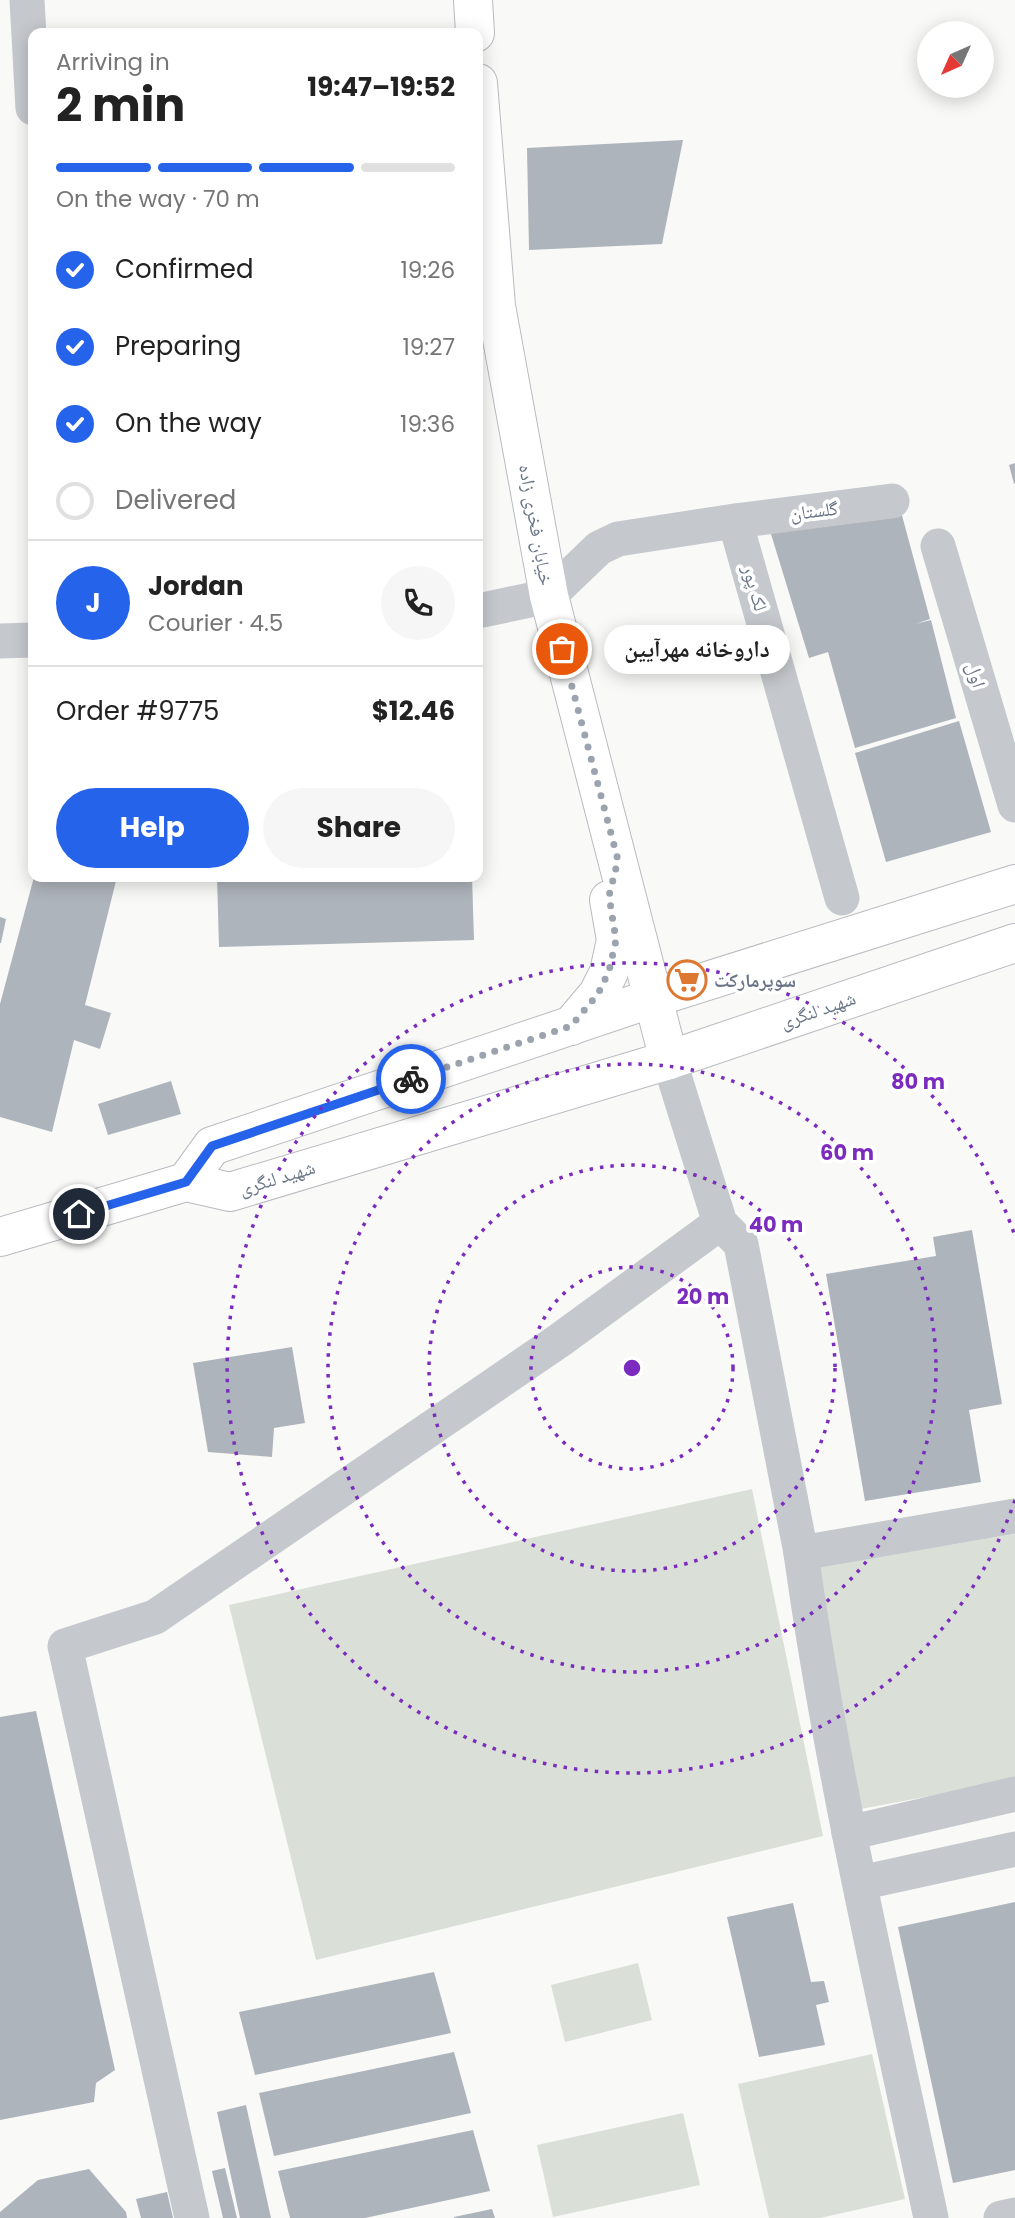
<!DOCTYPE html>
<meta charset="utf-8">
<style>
:root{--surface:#fff;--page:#f6f6f6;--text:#222;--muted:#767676;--line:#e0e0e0;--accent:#2563eb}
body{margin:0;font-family:Poppins,"Noto Naskh Arabic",sans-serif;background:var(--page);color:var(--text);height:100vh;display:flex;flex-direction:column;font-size:26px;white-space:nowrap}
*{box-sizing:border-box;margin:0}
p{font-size:23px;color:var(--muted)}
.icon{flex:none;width:38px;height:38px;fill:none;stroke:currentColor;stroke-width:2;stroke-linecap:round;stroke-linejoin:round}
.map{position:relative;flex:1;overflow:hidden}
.details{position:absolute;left:28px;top:28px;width:455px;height:854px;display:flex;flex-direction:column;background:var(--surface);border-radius:14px;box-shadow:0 4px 18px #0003}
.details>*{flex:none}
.needle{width:46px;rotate:225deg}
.tools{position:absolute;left:917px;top:21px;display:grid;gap:14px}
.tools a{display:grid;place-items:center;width:77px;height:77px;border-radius:50%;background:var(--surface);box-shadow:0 4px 18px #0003;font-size:35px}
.pin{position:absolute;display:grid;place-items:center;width:60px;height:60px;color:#fff;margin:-30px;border:4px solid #fff;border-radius:50%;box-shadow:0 2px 7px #0007}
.courier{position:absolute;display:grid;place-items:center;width:70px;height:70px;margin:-35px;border:5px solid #2563eb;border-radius:50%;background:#fff;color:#222;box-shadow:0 2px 9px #0007}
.bubble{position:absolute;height:49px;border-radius:24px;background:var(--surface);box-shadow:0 4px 18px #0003;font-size:23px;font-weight:700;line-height:49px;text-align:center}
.summary em{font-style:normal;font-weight:700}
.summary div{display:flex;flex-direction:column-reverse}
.summary{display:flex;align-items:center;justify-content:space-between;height:119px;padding:0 28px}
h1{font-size:46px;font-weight:700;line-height:52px}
.bar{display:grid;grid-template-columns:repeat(4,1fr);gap:10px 7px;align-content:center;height:84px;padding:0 28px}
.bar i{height:9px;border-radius:5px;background:var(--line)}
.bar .on{background:var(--accent)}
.bar p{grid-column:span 4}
.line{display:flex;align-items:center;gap:18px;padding:0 28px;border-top:2px solid var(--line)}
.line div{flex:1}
.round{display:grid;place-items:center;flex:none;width:74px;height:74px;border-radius:37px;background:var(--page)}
ol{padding:0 28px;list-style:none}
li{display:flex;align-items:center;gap:21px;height:77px}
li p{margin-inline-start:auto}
li .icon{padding:7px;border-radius:50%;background:var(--accent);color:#fff;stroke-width:4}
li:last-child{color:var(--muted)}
li i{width:38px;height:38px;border:4px solid var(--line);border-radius:50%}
.action{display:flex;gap:14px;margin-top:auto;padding:14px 28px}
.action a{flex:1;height:80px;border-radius:42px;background:var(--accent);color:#fff;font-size:28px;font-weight:700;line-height:80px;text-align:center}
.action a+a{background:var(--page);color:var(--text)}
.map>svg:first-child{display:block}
.green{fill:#dae0d8}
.building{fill:#aeb4bb}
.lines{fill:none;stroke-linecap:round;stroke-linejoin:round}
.major-casing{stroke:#b8bbc0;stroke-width:40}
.minor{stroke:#c5c8cc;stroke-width:35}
.major{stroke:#fff;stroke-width:38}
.done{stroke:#9ba3ae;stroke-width:7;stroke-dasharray:0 12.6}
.route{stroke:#2563eb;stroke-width:9}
.ring{fill:none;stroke:#7b2cbf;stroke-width:3.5;stroke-dasharray:3.5 7}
.labels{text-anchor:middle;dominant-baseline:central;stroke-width:7;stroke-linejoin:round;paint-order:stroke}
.street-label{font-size:19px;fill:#697587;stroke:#fff}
.poi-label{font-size:19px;font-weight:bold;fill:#697587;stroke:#fff;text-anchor:start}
.centre{fill:#7b2cbf;stroke:#fff;stroke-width:3.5}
.ring-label{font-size:21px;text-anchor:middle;font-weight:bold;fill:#7b2cbf;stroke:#fff;stroke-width:7;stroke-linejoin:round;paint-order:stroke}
</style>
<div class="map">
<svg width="1015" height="2218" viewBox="0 0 1015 2218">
<rect width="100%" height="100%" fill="#f9f9f7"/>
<!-- green -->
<g class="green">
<polygon points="752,1489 823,1836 316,1960 229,1605"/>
<polygon points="1015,1534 1015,1780 861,1809 818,1567"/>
<polygon points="638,1963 652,2020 565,2042 551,1985"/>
<polygon points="872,2054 905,2199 820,2218 769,2218 738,2084"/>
<polygon points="683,2113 700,2185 553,2217 537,2145"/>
</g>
<!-- building -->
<g class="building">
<polygon points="683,140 662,244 529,250 527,148"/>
<polygon points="1015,463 1015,483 1014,484 1009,465"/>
<polygon points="900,508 930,619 915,624 931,620 956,718 855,748 828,652 809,658 767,521"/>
<polygon points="959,721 991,832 886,862 855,753"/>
<polygon points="34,877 117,877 85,1005 111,1013 100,1049 74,1040 52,1132 0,1117 0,1004"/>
<polygon points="217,877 472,877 474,940 219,947"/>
<polygon points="0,917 6,919 1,943 0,943"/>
<polygon points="171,1081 181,1114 108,1135 98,1104"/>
<polygon points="972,1230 1002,1404 969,1410 981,1482 865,1501 826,1274 936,1256 933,1237"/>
<polygon points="292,1347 305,1423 274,1428 272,1457 208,1452 193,1363"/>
<polygon points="36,1711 115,2070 96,2083 94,2102 0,2120 0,1717"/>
<polygon points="1015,1902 1015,2170 953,2183 898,1927"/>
<polygon points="793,1903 811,1982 824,1981 829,2002 816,2005 825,2045 759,2057 727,1917"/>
<polygon points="434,1972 451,2033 255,2075 239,2012"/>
<polygon points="454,2052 471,2113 274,2156 259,2093"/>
<polygon points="246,2105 271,2218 240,2218 217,2112"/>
<polygon points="473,2130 490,2191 365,2218 290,2218 278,2171"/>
<polygon points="225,2168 237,2218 223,2218 212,2171"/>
<polygon points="89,2169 126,2212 127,2218 0,2218 0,2212 38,2180"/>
<polygon points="167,2192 173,2218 141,2218 136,2199"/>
<polygon points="492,2209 495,2218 454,2218 454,2217"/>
</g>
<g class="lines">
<!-- major casing -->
<g class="major-casing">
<g id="major">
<polyline points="473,0 475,33"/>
<polyline points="478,83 496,306 549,596 669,1060"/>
<polyline points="571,1026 598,994 609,972 616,940 609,900"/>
<polyline points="186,1182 212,1146 653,998 1015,884"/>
<polyline points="0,1237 186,1182 230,1192 669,1060 1015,943"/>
</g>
</g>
<!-- minor -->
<g class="minor">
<polyline points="27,0 33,108"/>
<polyline points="735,521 892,501"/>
<polyline points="938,546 1015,805"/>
<polyline points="478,611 549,596 599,548 618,539 735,521 842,898"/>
<polyline points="0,641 33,640"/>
<polyline points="669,1060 720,1223 741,1244 801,1553 1015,1516"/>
<path d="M801,1553c31,223 83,444 130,665"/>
<polyline points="849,1833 1015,1794"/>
<polyline points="860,1883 1015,1849"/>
<polyline points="192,2218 65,1646 155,1617 560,1340 720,1223"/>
<polyline points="1001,2218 1015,2215"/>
</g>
<!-- major -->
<use href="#major" class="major"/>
</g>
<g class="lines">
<!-- done -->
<polyline class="done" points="411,1079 571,1026 598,994 609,971 616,940 609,896 618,860 562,649"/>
<!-- route -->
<polyline class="route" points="79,1214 186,1182 212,1146 411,1079"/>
</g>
<!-- distance rings -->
<g class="ring">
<circle cx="632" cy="1368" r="101"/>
<circle cx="632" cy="1368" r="203"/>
<circle cx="632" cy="1368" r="304"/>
<path d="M1015 1500A405 405 0 1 1 1015 1236"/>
</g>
<!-- icons -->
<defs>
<g id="supermarket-ring" transform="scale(2.0125)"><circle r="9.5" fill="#fff" stroke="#dd7833" stroke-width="1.5"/><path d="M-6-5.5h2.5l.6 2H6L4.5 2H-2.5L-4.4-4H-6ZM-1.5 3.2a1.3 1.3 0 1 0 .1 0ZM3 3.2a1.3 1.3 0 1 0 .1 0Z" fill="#dd7833"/></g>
</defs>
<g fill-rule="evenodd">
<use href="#supermarket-ring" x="687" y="980"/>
</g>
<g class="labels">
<!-- street labels -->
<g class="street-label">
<text transform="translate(814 511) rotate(-7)">گلستان</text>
<text transform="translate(536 525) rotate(80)">خیابان فخری زاده</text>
<text transform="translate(755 588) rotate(74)">لک پور</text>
<text transform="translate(976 675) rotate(73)">اول</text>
<text transform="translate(818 1010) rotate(-19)">شهید لنگری</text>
<text transform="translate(277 1178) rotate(-17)">شهید لنگری</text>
</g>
<!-- poi labels -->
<g class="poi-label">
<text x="714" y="980">سوپرمارکت</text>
</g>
</g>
<circle cx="632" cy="1368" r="10" class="centre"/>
<g class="ring-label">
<text x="918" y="1089">80 m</text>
<text x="847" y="1160">60 m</text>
<text x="776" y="1232">40 m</text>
<text x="703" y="1304">20 m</text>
</g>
</svg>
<div class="tools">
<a><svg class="needle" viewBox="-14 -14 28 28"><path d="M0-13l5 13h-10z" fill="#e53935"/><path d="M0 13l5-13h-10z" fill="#767676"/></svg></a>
</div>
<div class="pin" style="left:562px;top:649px;background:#ea580c"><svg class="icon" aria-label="bag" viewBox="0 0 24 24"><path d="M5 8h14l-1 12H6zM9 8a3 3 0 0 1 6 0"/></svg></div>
<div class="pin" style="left:79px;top:1214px;background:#1f2937"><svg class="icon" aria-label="home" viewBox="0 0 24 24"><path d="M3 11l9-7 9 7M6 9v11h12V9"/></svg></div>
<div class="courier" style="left:411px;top:1079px"><svg class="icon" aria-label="bike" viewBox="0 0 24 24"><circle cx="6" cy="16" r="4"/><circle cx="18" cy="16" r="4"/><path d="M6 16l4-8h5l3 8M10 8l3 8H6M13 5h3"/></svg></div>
<div class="bubble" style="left:604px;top:625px;width:186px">داروخانه مهرآیین</div>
<section class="details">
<div class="summary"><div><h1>2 min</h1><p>Arriving in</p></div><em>19:47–19:52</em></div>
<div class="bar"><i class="on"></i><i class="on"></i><i class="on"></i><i></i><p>On the way · 70 m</p></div>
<ol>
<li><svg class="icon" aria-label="check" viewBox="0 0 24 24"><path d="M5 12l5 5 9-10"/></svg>Confirmed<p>19:26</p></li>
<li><svg class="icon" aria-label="check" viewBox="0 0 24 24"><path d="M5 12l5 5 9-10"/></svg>Preparing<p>19:27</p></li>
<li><svg class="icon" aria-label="check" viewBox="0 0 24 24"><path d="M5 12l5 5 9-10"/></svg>On the way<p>19:36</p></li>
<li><i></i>Delivered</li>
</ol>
<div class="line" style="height:126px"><b class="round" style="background:var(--accent);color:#fff">J</b><div><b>Jordan</b><p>Courier · 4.5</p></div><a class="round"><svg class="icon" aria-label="phone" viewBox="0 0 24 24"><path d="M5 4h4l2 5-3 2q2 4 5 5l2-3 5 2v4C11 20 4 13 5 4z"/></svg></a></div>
<div class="line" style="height:91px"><div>Order #9775</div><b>$12.46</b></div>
<div class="action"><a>Help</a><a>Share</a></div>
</section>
</div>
